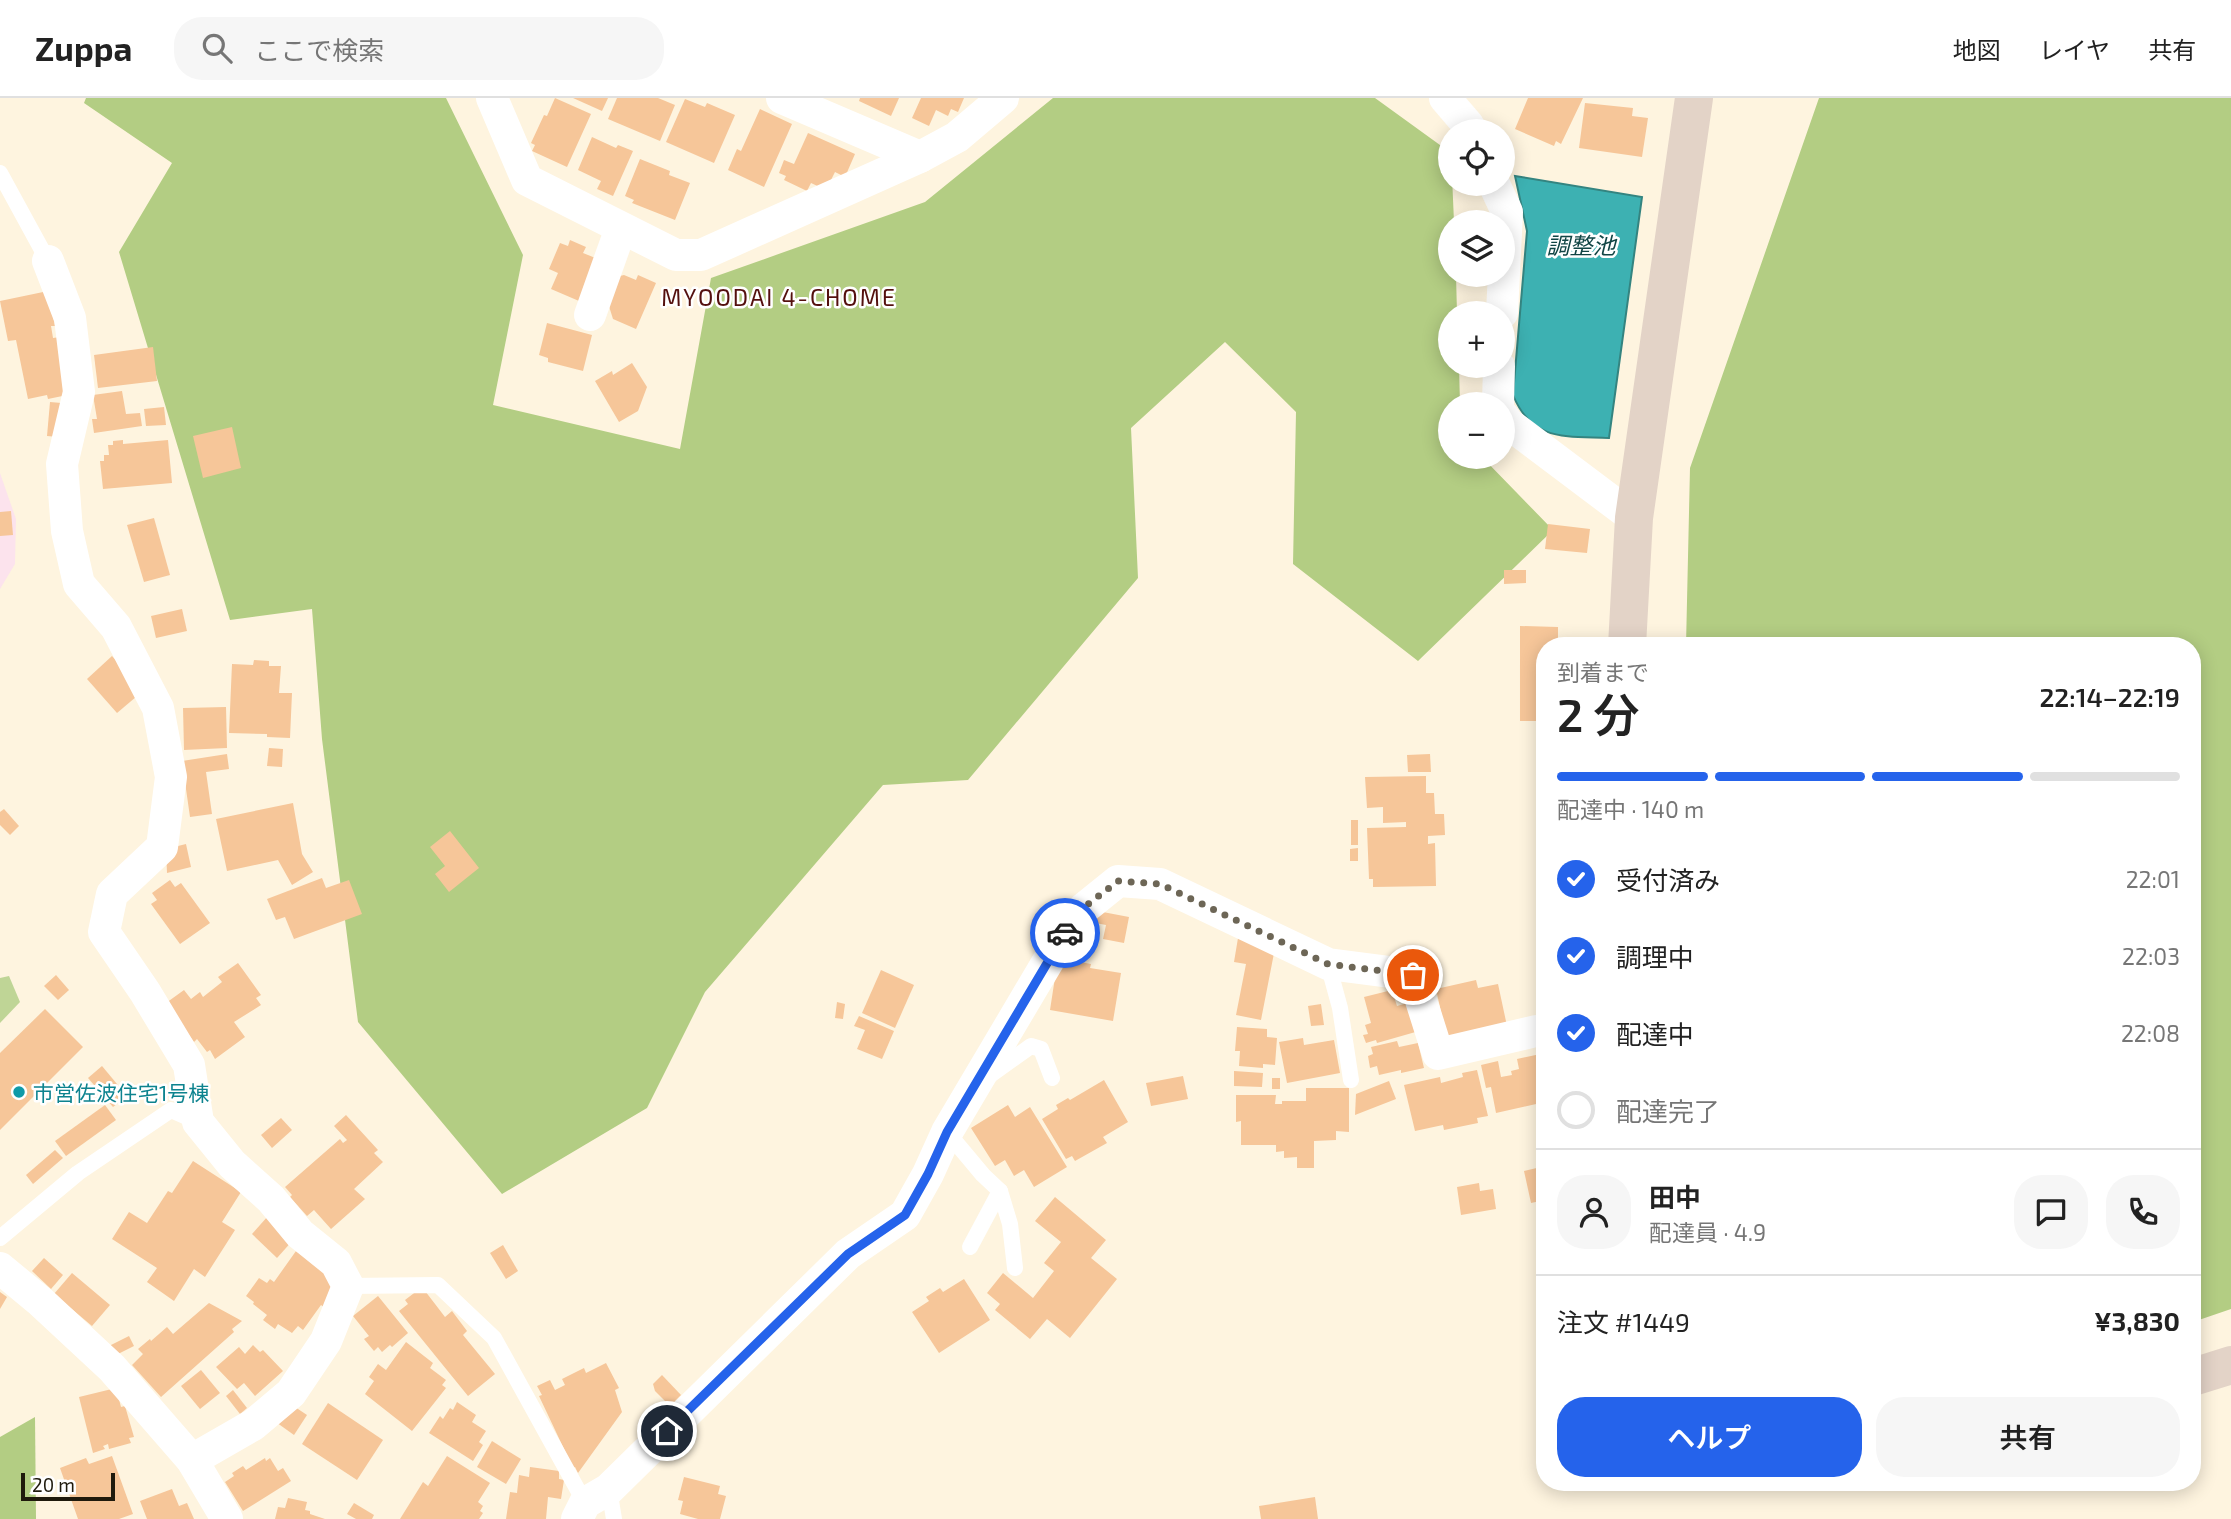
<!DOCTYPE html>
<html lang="ja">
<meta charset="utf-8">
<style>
:root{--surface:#fff;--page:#f6f6f6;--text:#222;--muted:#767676;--line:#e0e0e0;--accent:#2563eb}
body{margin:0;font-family:"Exo 2","Noto Sans JP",sans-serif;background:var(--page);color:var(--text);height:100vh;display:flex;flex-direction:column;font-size:26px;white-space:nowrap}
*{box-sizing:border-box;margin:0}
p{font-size:23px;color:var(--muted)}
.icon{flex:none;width:38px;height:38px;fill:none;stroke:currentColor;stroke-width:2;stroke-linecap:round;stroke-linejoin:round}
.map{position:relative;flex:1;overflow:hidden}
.drawer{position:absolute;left:1536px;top:539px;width:665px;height:854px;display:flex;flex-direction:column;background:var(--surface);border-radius:28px;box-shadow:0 4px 18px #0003}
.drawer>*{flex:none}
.controls{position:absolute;left:1438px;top:21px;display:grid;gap:14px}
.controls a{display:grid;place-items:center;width:77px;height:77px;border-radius:50%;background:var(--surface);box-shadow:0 4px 18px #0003;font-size:35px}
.scale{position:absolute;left:21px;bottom:18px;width:94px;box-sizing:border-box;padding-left:7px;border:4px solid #1f1a0c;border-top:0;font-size:19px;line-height:24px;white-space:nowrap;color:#1f1a0c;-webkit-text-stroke:5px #fff;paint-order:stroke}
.pin{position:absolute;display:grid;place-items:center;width:60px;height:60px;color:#fff;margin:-30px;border:4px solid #fff;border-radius:50%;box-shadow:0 2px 7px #0007}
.courier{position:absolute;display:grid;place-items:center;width:70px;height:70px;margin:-35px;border:5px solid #2563eb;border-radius:50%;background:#fff;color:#222;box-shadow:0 2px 9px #0007}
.summary em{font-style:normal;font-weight:600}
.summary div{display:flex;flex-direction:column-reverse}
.summary{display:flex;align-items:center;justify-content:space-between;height:119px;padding:0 21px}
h1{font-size:46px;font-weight:600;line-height:52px}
.bar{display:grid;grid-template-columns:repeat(4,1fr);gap:10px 7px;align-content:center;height:84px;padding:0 21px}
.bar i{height:9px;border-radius:5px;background:var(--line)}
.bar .selected{background:var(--accent)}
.bar p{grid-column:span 4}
.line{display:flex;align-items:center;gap:18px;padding:0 21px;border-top:2px solid var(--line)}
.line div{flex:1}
.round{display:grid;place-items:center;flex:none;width:74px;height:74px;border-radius:28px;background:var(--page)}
ol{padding:0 21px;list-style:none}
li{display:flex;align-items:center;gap:21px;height:77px}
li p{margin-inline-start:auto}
li .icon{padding:7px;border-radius:50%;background:var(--accent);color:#fff;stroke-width:4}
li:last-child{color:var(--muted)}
li i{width:38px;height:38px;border:4px solid var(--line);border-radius:50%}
.cta{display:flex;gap:14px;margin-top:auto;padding:14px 21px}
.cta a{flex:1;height:80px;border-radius:28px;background:var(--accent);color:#fff;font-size:28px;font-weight:600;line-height:80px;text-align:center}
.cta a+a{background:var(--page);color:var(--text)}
header{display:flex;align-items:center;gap:42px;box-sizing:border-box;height:98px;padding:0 35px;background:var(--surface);border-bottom:2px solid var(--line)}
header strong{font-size:33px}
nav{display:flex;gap:38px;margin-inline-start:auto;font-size:24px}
.search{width:490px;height:63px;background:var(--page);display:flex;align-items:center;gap:18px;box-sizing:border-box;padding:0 24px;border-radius:28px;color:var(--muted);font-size:26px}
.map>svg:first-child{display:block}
.medical{fill:#fce3ed}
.green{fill:#bfd596}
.forest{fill:#b3cd83}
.water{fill:#3db1b2;stroke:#348480;stroke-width:2}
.building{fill:#f6c699}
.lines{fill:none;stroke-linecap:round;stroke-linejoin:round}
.lane{stroke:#fff;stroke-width:16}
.street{stroke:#fff;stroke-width:32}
.secondary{stroke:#e3d3c7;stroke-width:38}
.done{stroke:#6d6656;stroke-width:7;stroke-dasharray:0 12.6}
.route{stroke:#2563eb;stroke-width:9}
.culture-dot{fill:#0f9aa8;stroke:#fff;stroke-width:2.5}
.labels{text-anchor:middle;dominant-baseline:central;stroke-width:5;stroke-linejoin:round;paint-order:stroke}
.culture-label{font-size:21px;fill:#0d838f;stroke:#fff;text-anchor:start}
.water-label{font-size:23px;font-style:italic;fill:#114545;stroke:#fff}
.neighbourhood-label{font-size:23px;letter-spacing:2px;fill:#54100e;stroke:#fff}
</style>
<header>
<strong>Zuppa</strong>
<div class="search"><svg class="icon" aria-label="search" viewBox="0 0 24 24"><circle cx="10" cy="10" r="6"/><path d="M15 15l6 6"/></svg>ここで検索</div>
<nav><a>地図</a><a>レイヤ</a><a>共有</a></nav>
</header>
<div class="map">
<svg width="2231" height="1421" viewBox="0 0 2231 1421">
<rect width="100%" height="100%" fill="#fef4df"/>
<!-- medical -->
<polygon class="medical" points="0,375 16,421 15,466 0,491"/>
<!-- green -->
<polygon class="green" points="9,878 20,904 0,925 0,880"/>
<!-- forest -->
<g class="forest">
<polygon points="86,0 446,0 523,157 493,307 680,351 711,180 925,104 1053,0 1375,0 1451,55 1454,124 1451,124 1451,177 1456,177 1457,215 1451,215 1451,268 1459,268 1460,306 1451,306 1451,359 1482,359 1553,432 1418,563 1293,466 1296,314 1225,244 1131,330 1138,480 968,682 883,687 705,894 647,1010 502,1096 358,924 322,641 312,511 230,522 119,154 172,65 84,5"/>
<polygon points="1819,0 2231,0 2231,1211 2193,1224 2193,548 1686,548 1690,370"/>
<polygon points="35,1319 36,1421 0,1421 0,1339"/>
</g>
<!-- water -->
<path class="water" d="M1515,78l127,21 -33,241c-43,-2 -77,4 -96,-43l14,-164z"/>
<!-- building -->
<g class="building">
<polygon points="555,0 591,16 567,69 532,53 535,47 531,45 544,17 547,18"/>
<polygon points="573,0 608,0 602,13"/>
<polygon points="617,0 658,0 675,7 660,43 608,21"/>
<polygon points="860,0 899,0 891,18 859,3"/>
<polygon points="921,0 964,0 958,14 951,11 948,18 936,12 929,28 912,20"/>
<polygon points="1528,0 1583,0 1561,46 1556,43 1554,48 1515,31"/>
<polygon points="685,1 705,9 707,5 735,17 714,65 666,44"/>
<polygon points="1585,5 1633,10 1632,18 1648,20 1642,59 1579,50"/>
<polygon points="760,11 792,26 764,89 728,72 737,51 741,53"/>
<polygon points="808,35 855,56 845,79 835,74 826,92 811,85 807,93 784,82 786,78 779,75 784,62 794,66"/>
<polygon points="592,39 616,50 618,47 633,53 613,98 597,91 601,83 578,72"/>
<polygon points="640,61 670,73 669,77 690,85 675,122 632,105 634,102 625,98"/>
<polygon points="570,142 586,149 583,155 598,161 579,203 551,191 558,175 549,171 560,145 568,148"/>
<polygon points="624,177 636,182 638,177 656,185 636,231 613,221 608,205 620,178"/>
<polygon points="48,193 55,228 51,228 53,240 60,239 72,296 48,301 47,297 28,301 16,242 8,243 0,203"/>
<polygon points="547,225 592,237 583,273 548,264 548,260 539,257"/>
<polygon points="153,249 157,283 98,290 94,257"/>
<polygon points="632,265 647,289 638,313 619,324 595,283 612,273 613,277"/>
<polygon points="122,293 126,316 140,315 142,328 94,335 92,321 97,321 93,297"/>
<polygon points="50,304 73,306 70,340 47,338"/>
<polygon points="164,309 166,327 146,328 144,311"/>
<polygon points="232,329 241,370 203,380 193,338"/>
<polygon points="123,342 123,346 168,342 172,385 103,391 100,363 104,363 104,357 109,357 108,347 113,347 113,343"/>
<polygon points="11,413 13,437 0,438 0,414"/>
<polygon points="154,420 170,477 144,484 127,427"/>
<polygon points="1548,426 1590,431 1587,455 1545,451"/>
<polygon points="1504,472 1526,472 1526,485 1504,486"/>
<polygon points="182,511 187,533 156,540 151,518"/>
<polygon points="1520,528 1558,529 1558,548 1545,548 1545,623 1520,623"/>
<polygon points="112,558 143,593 117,615 87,581"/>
<polygon points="254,562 269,563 269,568 281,568 279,595 292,595 290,640 267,639 267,636 229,635 232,566 253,567"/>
<polygon points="226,609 227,650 184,652 183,610"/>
<polygon points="269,650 283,651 282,669 267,668"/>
<polygon points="227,656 229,671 206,674 212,716 190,719 182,663"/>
<polygon points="1430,656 1431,674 1408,674 1407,657"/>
<polygon points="1426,678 1426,695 1434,695 1435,716 1444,716 1445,737 1428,738 1428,746 1435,745 1436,788 1373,789 1373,781 1369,781 1367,730 1406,729 1406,724 1383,725 1383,709 1367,710 1365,679"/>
<polygon points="293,705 302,756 313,774 292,787 278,762 227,773 216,721"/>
<polygon points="4,711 19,728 10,737 0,727 0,714"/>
<rect x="1351" y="722" width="7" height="25"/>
<polygon points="450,733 479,770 449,794 435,776 445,768 430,749"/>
<polygon points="186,746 191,769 167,775 166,751"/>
<polygon points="1358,750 1358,763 1350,763 1350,751"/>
<polygon points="322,780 326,790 349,782 362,816 294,841 285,819 276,822 267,801"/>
<polygon points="170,782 175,789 181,785 210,825 180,846 151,806 157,802 152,795"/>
<polygon points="1087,811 1129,819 1124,845 1103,841 1106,827 1085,823"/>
<polygon points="1239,834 1275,850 1261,922 1236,917 1246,866 1234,864"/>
<polygon points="1058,860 1091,866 1090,870 1121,875 1113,923 1050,912"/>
<polygon points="238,865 261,897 256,900 261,907 234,924 245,939 215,961 210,952 207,954 197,941 194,944 166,905 184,892 191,901 200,894 203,899 222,884 218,879"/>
<polygon points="881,872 914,887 895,930 862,915"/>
<polygon points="56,877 69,892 58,902 44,888"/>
<polygon points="1476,882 1478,890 1498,886 1507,928 1447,941 1436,891"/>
<polygon points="1392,892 1397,908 1411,904 1419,933 1377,945 1376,942 1366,945 1363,937 1368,936 1365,927 1371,925 1364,899"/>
<polygon points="837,904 845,906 843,921 835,920"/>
<polygon points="1321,906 1324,927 1311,928 1308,908"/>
<polygon points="45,911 83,949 0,1032 0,955"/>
<polygon points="859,918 894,933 882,961 857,951 865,932 854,928"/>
<polygon points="1237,929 1267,931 1267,939 1277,940 1275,967 1263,966 1263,970 1239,968 1240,953 1235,953"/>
<polygon points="1303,940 1304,947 1334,942 1340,975 1287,985 1279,944"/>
<polygon points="1397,943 1399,949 1418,945 1424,970 1401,975 1401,972 1379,977 1377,968 1370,970 1368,958 1373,956 1371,949"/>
<polygon points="1545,955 1545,1004 1496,1015 1491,989 1486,990 1481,967 1498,963 1501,979 1512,977 1511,973 1519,971 1517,961"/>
<polygon points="102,968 127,998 113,1009 88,980"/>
<polygon points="1477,972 1488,1018 1477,1020 1478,1025 1444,1032 1443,1027 1415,1033 1404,987 1440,979 1441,985 1463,979 1462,975"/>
<polygon points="1234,973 1263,975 1262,989 1234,988"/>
<polygon points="1183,978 1188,1001 1151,1008 1146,985"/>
<rect x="1272" y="980" width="8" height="11"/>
<polygon points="1104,982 1128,1024 1103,1039 1107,1045 1075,1063 1072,1058 1066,1061 1042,1021 1058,1011 1056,1007 1068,1000 1070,1002"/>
<polygon points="1389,983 1396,1001 1355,1017 1356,996"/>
<polygon points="1306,990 1349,990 1349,1034 1336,1033 1336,1042 1314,1043 1314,1070 1297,1070 1297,1059 1284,1060 1284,1053 1276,1054 1276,1047 1241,1047 1241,1023 1236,1024 1236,997 1276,997 1275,1006 1282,1006 1282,1003 1306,1003"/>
<polygon points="105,1007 116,1022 66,1058 55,1043"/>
<polygon points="1008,1007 1015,1019 1030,1009 1067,1069 1034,1089 1024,1072 1014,1078 1005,1062 995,1068 971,1030"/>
<polygon points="346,1017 378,1052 374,1055 383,1064 354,1091 365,1101 331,1131 314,1112 307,1118 290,1099 292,1097 285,1089 340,1041 343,1045 347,1042 334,1028"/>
<polygon points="281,1020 292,1032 272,1050 261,1037"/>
<polygon points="55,1052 63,1060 33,1086 26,1077"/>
<polygon points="193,1063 241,1094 222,1124 235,1132 205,1179 194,1171 174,1203 147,1184 157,1170 112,1141 129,1114 147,1125 168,1093 172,1095"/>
<polygon points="1545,1068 1545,1102 1531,1105 1524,1073"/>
<polygon points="1479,1085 1480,1093 1493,1091 1496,1111 1461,1117 1457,1089"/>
<polygon points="1055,1099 1106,1142 1091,1160 1117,1181 1070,1240 1047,1221 1030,1241 995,1212 1000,1206 987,1195 1003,1175 1033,1200 1054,1173 1044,1165 1061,1144 1035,1123"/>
<polygon points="268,1118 294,1141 277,1160 252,1136"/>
<polygon points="503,1147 518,1173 506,1181 490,1155"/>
<polygon points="296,1153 343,1186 325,1210 321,1207 303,1232 298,1228 292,1235 278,1226 275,1231 263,1222 267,1217 253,1206 254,1204 246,1198 259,1180 267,1185 270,1181 274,1184"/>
<polygon points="44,1160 63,1177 51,1191 32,1173"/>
<polygon points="72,1175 110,1207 92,1228 54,1196"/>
<polygon points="964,1181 990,1222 939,1255 912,1214 929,1203 926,1199 940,1190 943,1194"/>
<polygon points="422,1189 445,1219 452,1213 467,1233 463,1237 495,1276 468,1298 399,1213 408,1206 405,1202"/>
<polygon points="0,1194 7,1199 0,1211"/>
<polygon points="378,1198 408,1235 392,1249 390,1247 382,1254 378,1249 374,1253 364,1241 369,1238 353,1218"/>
<polygon points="209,1205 242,1223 232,1231 234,1234 161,1299 132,1267 143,1256 138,1251 150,1241 151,1243 167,1229 173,1236"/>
<polygon points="129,1238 134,1248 118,1256 107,1249"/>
<polygon points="406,1244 433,1265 430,1270 446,1282 442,1287 446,1290 412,1333 365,1296 374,1283 369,1279 378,1266 386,1272"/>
<polygon points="253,1247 260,1254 263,1252 283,1273 255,1298 244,1285 237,1291 216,1269 239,1249 245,1256"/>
<polygon points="606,1265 619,1290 615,1292 622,1314 578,1375 575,1369 573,1370 539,1298 542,1297 537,1288 550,1282 555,1292 565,1287 562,1281 584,1270 586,1275"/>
<polygon points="201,1272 220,1295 200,1311 181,1288"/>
<polygon points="662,1277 681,1297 670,1308 655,1293 653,1286"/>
<polygon points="116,1290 121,1309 125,1308 134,1339 129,1340 131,1345 109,1351 108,1346 103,1348 105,1351 93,1355 79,1299"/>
<polygon points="233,1292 247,1310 240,1316 226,1298"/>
<polygon points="286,1303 307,1317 294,1337 273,1322"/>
<polygon points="457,1304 476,1317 472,1324 486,1333 479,1344 483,1347 473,1363 429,1335 440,1318 443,1321 450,1310 453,1312"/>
<polygon points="328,1305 383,1342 357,1382 302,1346"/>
<polygon points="492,1343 521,1361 506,1386 477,1369"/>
<polygon points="112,1358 133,1416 119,1421 78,1421 60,1370 86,1360 89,1366"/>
<polygon points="447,1358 490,1385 478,1404 483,1408 480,1413 483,1415 479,1421 400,1421 423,1384 428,1388"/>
<polygon points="265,1360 266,1363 270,1360 278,1373 283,1370 291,1383 243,1413 225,1384 234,1378 232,1375 243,1368 246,1372"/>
<polygon points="530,1369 559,1373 559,1381 564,1382 561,1401 548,1399 546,1421 506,1421 510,1394 517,1395 519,1377 529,1379"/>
<polygon points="684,1379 720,1388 718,1396 726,1398 720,1421 698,1421 680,1416 683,1403 678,1402"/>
<polygon points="1833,1384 1859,1384 1856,1393"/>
<polygon points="172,1391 179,1408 187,1405 194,1421 147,1421 140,1403"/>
<polygon points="1315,1399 1318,1421 1261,1421 1259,1408"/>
<polygon points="288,1400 307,1404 305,1412 310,1413 310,1416 325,1421 275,1421 278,1409 285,1410"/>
<polygon points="354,1405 374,1417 372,1421 356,1421 347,1416"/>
</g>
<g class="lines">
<!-- lane -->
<g class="lane">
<polyline points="0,75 48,163"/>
<polyline points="1328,866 1340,910 1351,982"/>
<polyline points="989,978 1031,948 1041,951 1052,980"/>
<polyline points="947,1034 983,1077 1000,1093 1010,1126 1015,1170"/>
<polyline points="0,1140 78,1075 171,1012 198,1024"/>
<polyline points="970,1149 1000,1093"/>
<polyline points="348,1188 438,1187 494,1240 585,1405"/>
<polyline points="609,1391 614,1421"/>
</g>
<!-- street -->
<g class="street">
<polyline points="492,0 527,82 676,157 701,157 920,59 957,39 1003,0"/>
<polyline points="782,0 920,59"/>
<polyline points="1445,0 1468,27 1471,33"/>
<polyline points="1494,86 1507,114 1502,215"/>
<polyline points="48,163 70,220 79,294 62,366 67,433 79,486 116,529 158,610 171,679 162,749 112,796 104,834 145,894 189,967 198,1024 232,1066 271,1101 300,1136 336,1165 348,1188 326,1243 291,1295 253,1327 192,1362"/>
<polyline points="590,217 621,130"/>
<polyline points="1498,306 1499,268"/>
<polyline points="1503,318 1509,326 1634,420"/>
<polyline points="0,1170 41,1204 112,1270 192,1362 227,1421"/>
<polyline points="577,1421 585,1405 609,1391 848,1156 905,1117 928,1076 947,1034 1063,838 1082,812 1118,783 1160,786 1328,866 1413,877 1438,956 1536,933 1545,933"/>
</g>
<!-- secondary -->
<g class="secondary">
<polyline points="1627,548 1634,420 1694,0"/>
<polyline points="2193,1279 2231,1267"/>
</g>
</g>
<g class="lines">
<!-- done -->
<polyline class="done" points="1065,835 1082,811 1118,783 1160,786 1328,866 1413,877"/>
<!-- route -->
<polyline class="route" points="667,1333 848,1156 905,1117 928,1076 947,1034 1065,835"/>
</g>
<!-- markers -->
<circle class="culture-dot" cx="19" cy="994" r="7"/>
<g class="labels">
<!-- culture labels -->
<g class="culture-label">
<text x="33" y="994">市営佐波住宅1号棟</text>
</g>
<!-- water labels -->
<g class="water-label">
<text x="1581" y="147">調整池</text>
</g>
<!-- neighbourhood labels -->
<g class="neighbourhood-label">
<text x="779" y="199">MYOODAI 4-CHOME</text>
</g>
</g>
</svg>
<div class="controls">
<a><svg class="icon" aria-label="locate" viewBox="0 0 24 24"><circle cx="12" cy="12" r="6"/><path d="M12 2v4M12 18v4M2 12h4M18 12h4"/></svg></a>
<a><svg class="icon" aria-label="layers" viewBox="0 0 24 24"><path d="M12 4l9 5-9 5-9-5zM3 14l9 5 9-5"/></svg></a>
<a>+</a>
<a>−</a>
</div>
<div class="scale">20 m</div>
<div class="pin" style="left:1413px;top:877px;background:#ea580c"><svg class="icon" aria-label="bag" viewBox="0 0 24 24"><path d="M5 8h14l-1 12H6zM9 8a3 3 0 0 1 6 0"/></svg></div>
<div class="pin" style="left:667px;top:1333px;background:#1f2937"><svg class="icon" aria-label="home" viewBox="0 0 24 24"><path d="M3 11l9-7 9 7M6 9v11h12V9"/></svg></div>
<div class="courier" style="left:1065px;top:835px"><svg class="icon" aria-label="car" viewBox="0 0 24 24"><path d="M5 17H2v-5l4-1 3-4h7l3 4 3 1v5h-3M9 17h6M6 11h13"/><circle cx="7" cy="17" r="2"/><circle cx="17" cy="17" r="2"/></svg></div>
<section class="drawer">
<div class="summary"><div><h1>2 分</h1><p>到着まで</p></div><em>22:14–22:19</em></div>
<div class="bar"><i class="selected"></i><i class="selected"></i><i class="selected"></i><i></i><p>配達中 · 140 m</p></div>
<ol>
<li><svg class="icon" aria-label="check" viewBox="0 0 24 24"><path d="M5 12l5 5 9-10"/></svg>受付済み<p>22:01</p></li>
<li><svg class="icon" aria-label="check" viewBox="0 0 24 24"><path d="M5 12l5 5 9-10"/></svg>調理中<p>22:03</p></li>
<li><svg class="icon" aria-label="check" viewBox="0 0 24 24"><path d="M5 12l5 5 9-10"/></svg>配達中<p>22:08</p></li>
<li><i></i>配達完了</li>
</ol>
<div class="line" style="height:126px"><a class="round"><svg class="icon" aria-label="person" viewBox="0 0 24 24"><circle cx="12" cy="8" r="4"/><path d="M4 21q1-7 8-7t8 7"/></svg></a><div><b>田中</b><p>配達員 · 4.9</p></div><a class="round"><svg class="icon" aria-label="chat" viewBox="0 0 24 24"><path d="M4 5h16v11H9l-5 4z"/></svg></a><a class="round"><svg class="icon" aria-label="phone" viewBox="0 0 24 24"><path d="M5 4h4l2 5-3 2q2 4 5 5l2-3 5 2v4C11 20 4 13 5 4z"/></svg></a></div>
<div class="line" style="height:91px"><div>注文 #1449</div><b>¥3,830</b></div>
<div class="cta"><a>ヘルプ</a><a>共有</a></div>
</section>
</div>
